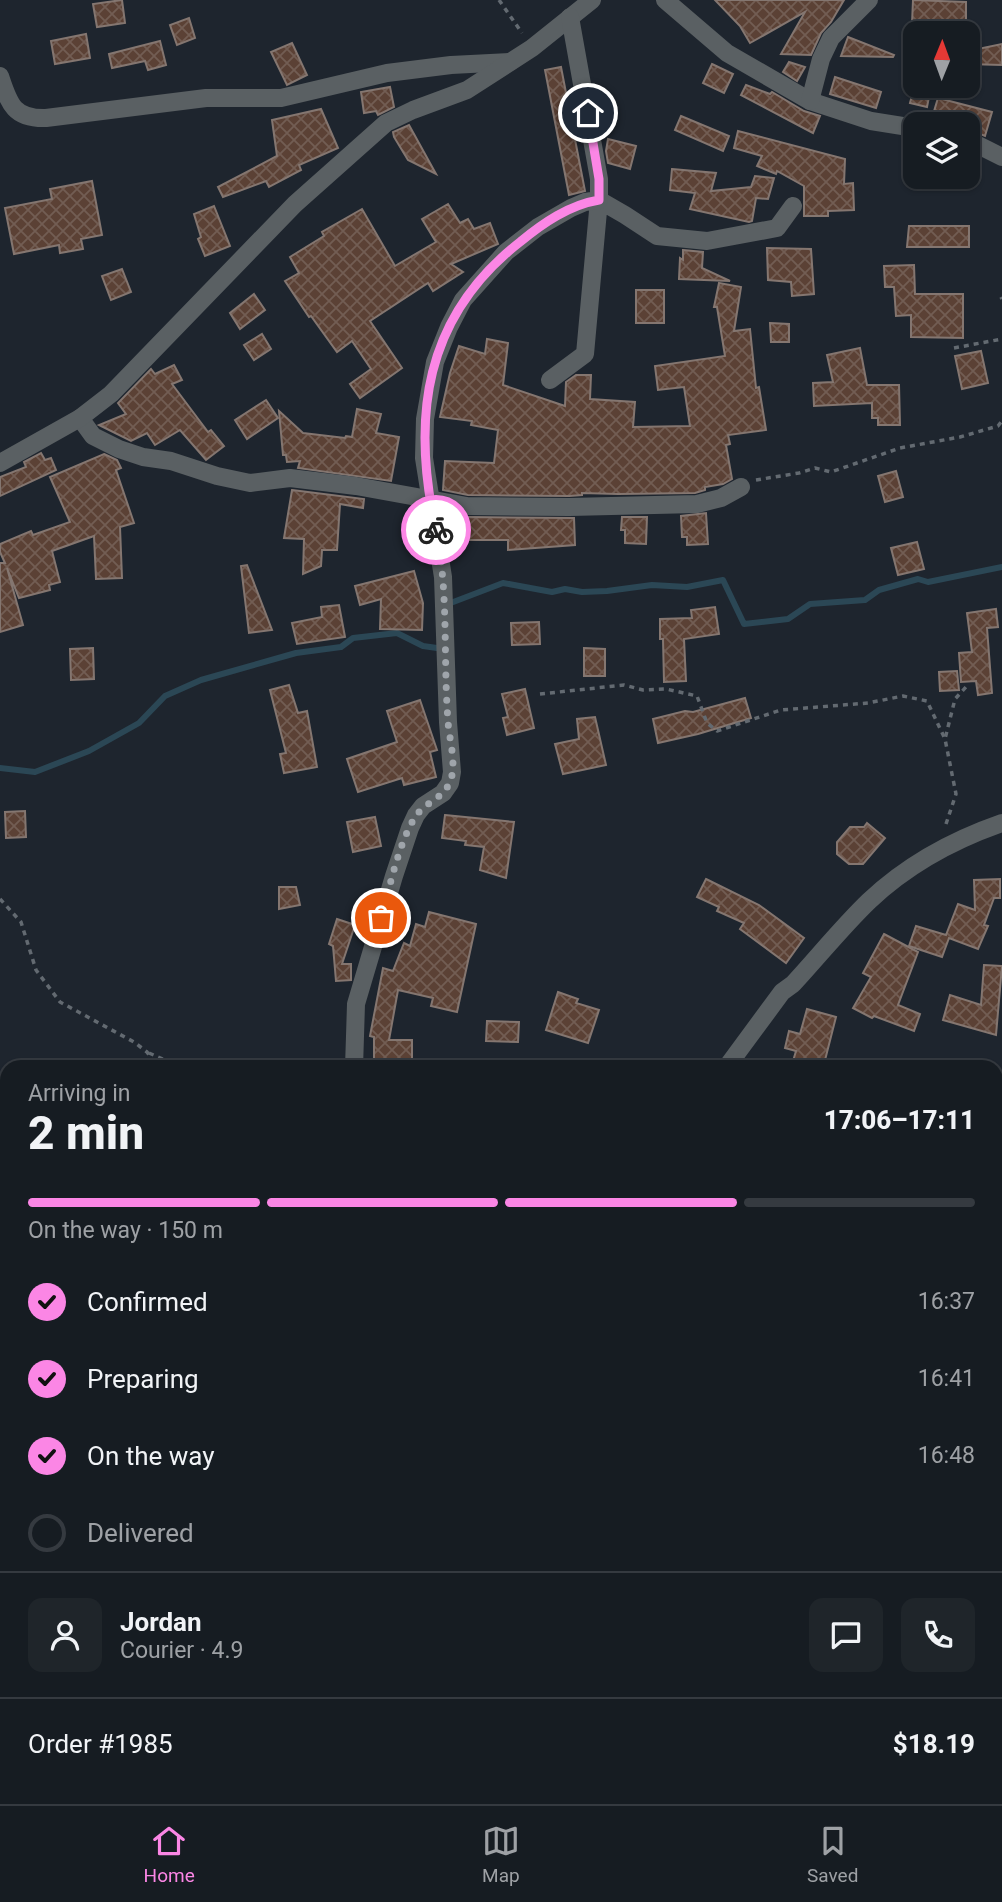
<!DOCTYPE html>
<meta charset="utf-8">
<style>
:root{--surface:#161c22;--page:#1f252a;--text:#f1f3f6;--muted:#9ea1a5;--line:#353a40;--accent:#fb86e5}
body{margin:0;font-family:Roboto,sans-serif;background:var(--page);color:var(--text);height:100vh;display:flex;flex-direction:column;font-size:26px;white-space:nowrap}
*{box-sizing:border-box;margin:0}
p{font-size:23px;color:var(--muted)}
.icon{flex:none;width:38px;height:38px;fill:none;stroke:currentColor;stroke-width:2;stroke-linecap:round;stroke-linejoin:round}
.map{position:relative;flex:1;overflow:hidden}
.side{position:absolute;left:0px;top:1060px;width:1003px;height:744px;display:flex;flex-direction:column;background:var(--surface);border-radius:21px 21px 0 0;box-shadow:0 2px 5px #0004,0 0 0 2px var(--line)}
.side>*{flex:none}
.needle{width:46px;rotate:1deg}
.controls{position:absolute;left:903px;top:21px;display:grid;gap:14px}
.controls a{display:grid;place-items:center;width:77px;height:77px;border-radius:14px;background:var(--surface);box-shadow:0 2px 5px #0004,0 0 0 2px var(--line);font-size:35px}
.pin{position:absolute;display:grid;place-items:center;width:60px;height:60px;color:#fff;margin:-30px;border:4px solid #fff;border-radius:50%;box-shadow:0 2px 7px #0007}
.courier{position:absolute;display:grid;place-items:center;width:70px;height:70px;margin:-35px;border:5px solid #fb86e5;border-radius:50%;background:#fff;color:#222;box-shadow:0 2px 9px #0007}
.head em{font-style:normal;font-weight:800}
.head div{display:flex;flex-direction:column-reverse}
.head{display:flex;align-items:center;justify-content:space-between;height:119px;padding:0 28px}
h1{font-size:46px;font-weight:800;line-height:52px}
.bar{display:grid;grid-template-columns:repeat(4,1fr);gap:10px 7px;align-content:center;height:84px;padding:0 28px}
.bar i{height:9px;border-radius:5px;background:var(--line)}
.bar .selected{background:var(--accent)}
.bar p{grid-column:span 4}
.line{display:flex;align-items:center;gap:18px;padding:0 28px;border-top:2px solid var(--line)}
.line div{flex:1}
.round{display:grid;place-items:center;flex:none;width:74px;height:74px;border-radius:14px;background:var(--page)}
ol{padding:0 28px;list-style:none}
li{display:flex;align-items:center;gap:21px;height:77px}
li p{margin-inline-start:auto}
li .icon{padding:7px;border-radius:50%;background:var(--accent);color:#111;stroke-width:4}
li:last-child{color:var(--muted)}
li i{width:38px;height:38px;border:4px solid var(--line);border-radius:50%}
.tab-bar{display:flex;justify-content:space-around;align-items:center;height:98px;border-top:2px solid var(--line);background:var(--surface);font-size:19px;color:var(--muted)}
.tab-bar a{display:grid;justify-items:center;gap:4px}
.tab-bar .selected{color:var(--accent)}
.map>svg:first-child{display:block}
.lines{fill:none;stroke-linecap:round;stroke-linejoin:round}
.stream{stroke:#2b4755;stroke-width:6}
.river{stroke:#2b4755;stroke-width:38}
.building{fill:url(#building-cross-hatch);stroke:#847670;stroke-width:2}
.path{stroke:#636a71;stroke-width:3.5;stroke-dasharray:5 5;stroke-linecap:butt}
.street{stroke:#5a6063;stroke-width:18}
.secondary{stroke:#788186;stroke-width:18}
.done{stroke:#9fa5ab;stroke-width:7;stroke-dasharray:0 12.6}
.route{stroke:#fb86e5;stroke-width:9}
</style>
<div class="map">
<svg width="1002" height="1804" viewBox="0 0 1002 1804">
<defs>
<pattern id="building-cross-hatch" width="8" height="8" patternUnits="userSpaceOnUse" patternTransform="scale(1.75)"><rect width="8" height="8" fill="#5b4135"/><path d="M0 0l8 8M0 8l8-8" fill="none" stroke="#725d53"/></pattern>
</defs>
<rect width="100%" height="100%" fill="#1e252e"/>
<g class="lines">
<!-- stream -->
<g class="stream">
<polyline points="448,607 448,604 503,583 552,592 565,589 582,592 607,591 652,585 687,587 723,580 744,624 788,619 810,604 865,600 879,590 918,579 928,582 1002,567"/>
<polyline points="0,768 35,772 89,751 139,723 165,696 201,680 296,653 341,647 353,638 397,633 423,646 437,648"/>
</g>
<!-- river -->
<g class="river">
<polyline points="0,1396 7,1411"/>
<polyline points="52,1797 53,1804"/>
</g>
</g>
<!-- building -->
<g class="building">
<polygon points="122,0 125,23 97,27 93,4"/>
<polygon points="715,0 844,0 831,22 821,33 811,55 781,54 805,12 750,43 740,26"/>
<polygon points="913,0 966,2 966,25 912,24"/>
<polygon points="189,18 195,38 177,45 170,25"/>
<polygon points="86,34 90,58 55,64 51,41"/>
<polygon points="848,37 894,55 893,57 841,56"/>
<polygon points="160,41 166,65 148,70 145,61 112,68 109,54"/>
<polygon points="292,43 307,75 287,85 271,52"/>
<polygon points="1002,44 1002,65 968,64 968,51"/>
<polygon points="789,62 805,67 797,81 783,72"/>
<polygon points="712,64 733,74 724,93 703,83"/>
<polygon points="561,67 585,191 569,195 545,70"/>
<polygon points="835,77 881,92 876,108 830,94"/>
<polygon points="915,84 915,86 931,87 927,107 910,103"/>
<polygon points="746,85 770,94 772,92 804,111 820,116 813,133 741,95"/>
<polygon points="390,87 394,107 378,115 376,111 364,113 361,92"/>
<polygon points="938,98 992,112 985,136 968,129 968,124 956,124 932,118"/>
<polygon points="321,109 338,148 299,165 301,170 269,187 266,181 223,197 218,187 277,156 272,120"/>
<polygon points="681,116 729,136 723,151 675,130"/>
<polygon points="409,125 436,174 408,160 394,137 393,132"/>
<polygon points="738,131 845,159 844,184 853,183 854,210 828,211 828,216 804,216 804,186 777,171 776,174 757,166 762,156 734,148"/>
<polygon points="608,139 636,146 630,169 608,163 606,151"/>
<polygon points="968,153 979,158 973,180 968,179"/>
<polygon points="672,169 716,173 711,191 751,187 755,176 774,178 768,199 756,198 752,221 749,222 690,209 695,193 670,190"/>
<polygon points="92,181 102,235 81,239 83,249 60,253 59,245 14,254 5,208 52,199 50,189"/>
<polygon points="448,204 460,223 468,219 474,229 490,223 498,244 451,264 463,272 433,291 428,283 370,321 402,368 360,398 350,384 371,369 352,341 337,352 311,316 309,317 285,281 299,273 290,257 324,236 322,232 362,209 395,266 436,242 422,219"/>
<polygon points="214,206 230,246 205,256 198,239 201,237 194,214"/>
<polygon points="909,226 969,226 969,247 907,247"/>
<polygon points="767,248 811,249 814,294 792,296 791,282 768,280"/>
<polygon points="683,250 703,252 702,268 730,281 679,279 680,258 683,260"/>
<polygon points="914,265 915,294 963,294 963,338 911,337 911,315 896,316 894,287 885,287 884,266"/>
<polygon points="122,269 131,292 111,300 102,276"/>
<polygon points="719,283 741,287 734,331 750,329 756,388 759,387 766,430 728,435 730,444 726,445 732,479 723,484 705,487 705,490 695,493 618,494 582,493 582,495 569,496 468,495 443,490 445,461 494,463 498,430 471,425 472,421 440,417 450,373 459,346 485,354 487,339 508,343 503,385 565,406 566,382 576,375 591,375 590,399 635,402 633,427 690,426 684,387 658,390 655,366 725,356 717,307 714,307"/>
<rect x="636" y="290" width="28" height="33"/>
<polygon points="254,294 265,310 240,329 230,313"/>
<polygon points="770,323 789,324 789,342 771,342"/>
<polygon points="262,334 271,349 254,360 244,345"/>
<polygon points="860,348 867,385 899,385 900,425 878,425 878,418 872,418 872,403 814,406 813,383 833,382 827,355"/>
<polygon points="981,351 988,383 962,389 955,356"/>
<polygon points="174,365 182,380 172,384 208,432 211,430 224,446 206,460 180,430 155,445 147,433 131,441 99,425 126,414 118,403 151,369 155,374"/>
<polygon points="266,400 278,418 247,439 235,420"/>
<polygon points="357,409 381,414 376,433 399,437 391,481 298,468 300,461 287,462 286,455 283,455 279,411 303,433 345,438 346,436 352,437"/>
<polygon points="41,453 45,460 51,458 56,470 0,496 0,477 26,467 24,462"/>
<polygon points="104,454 117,460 121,468 116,470 134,523 120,527 122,578 96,579 94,536 52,551 60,582 49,585 50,590 19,598 7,568 23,625 0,632 0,563 5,563 0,552 0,544 31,531 33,535 70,522 50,477"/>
<polygon points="896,471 903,497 885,502 878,476"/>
<polygon points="292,490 364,499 363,508 340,504 337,550 322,550 321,566 303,574 304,539 284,538"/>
<polygon points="706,513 708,544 687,545 687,537 682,537 681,516"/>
<polygon points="468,517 574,518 575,545 508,550 508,540 468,540"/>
<polygon points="622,517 647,517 646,544 625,543 625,530 621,530"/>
<polygon points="917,542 924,569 898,575 891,548"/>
<polygon points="247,565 272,630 249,633 241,566"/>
<polygon points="414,571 423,603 422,630 380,629 381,599 360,605 355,586"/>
<polygon points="339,605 345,637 297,644 292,623 322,617 321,607"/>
<polygon points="715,607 719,634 684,639 686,681 664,682 663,639 660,639 660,619 692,618 691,610"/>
<polygon points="996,609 998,627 987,628 992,693 978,695 976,681 961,682 959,653 972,652 967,613"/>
<polygon points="539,622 540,644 512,645 511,623"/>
<polygon points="93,648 94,679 71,680 70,649"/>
<polygon points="584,648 605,649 605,676 584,676"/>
<polygon points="957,671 959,690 940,691 939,672"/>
<polygon points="289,685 298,713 307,711 317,767 284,773 280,754 286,753 270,690"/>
<polygon points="525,689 534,728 507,735 503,718 508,717 502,694"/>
<polygon points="745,698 751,718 698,734 658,743 653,719 685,711 693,712"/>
<polygon points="420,700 437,750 430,752 436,777 404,785 402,778 358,792 347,759 397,742 387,711"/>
<polygon points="595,717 606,765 563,774 555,744 579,739 577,719"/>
<polygon points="25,811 26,837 6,838 5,812"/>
<polygon points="445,815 514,822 506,878 480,870 484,847 465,845 466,841 442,838"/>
<polygon points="375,817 381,846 353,852 347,822"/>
<polygon points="867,823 885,838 863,864 849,864 837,854 837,842 850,827 864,827"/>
<polygon points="706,879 759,905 804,938 786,963 740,929 744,923 717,911 719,907 697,897"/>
<polygon points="1000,879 1000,898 994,898 984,925 988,926 978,949 949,938 942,957 909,946 916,926 946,935 958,904 975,910 974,880"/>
<polygon points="279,887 296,887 300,905 279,909"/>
<polygon points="429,912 476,924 457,1012 431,1006 433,998 398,990 389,1040 412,1040 412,1068 374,1068 374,1037 370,1036 383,968 393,971 404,943 410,946 416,924 425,927"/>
<polygon points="337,919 355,925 342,964 351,964 351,980 336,981 333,946 329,944"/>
<polygon points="884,934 918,952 898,1005 920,1014 914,1031 874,1016 872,1018 853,1008 871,977 863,973"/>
<polygon points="984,965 1002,966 996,1035 943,1020 950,995 981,1005"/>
<polygon points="558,992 578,999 576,1003 599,1010 588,1043 546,1030"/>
<polygon points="807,1009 836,1017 823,1068 791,1068 796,1051 785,1048 789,1031 800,1034"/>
<polygon points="487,1021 519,1022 518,1042 486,1041"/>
</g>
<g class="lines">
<!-- path -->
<g class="path">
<polyline points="499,0 522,33"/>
<polyline points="1001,297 1002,299"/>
<polyline points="954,348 1002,339"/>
<polyline points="756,480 799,473 815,468 831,472 900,448 960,437 998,426 1002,421"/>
<polyline points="540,694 624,685 643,690 666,689 697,696 707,723 717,731 781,710 868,703 903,696 927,701 945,739"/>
<polyline points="946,824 956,794 945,739 955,699 966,687"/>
<polyline points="0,899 21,922 36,970 60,1002 134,1042 147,1052 158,1068"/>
<polyline points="149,1053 183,1068"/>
</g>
<!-- street -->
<g class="street">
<polyline points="665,0 727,53 810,101 871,121 915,128"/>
<path d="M0,76c9,27 13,43 46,42l160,-20h75l106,-25 64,-8 59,-3"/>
<polyline points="810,101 821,59 831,38 869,0"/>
<polyline points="968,140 1002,157"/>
<polyline points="550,380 585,354 599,200 625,215 657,236 707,241 777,228 793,206"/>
<polyline points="80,418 93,436 119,449 143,457 171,461 217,476 250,483 290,478 356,486 467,506 569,507 697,504 721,498 741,487"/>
<polyline points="0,463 80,418 111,394 295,204 386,123 413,110 467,90 532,48 592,0"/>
<polyline points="354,1068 356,1004 394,876 410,828 416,815 423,806 443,793 450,783 452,772 448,722 443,577 424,458 425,419 435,362 449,327 463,300 506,252 538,227 571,208 585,202 599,200 599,179 570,17"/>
<path d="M726,1068l56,-76 11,-8c25,-27 49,-57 76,-83 37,-35 84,-61 133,-78"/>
<polyline points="996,1215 1002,1211"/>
<path d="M996,1373c6,28 6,56 0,84"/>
<polyline points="996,1750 1002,1751"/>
<polyline points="858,1804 861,1797"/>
</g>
<!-- secondary -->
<g class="secondary">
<polyline points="0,1276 7,1277"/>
<polyline points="996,1541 1002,1542"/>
</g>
</g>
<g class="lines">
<!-- done -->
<path class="done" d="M381,918c9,-31 17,-73 34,-101 9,-14 27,-18 34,-33 9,-18 0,-44 -1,-63 -5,-63 1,-128 -12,-191"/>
<!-- route -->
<path class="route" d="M436,530c-25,-113 -12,-213 84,-288 23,-19 49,-37 79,-42v-21l-11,-66"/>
</g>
</svg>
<div class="controls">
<a><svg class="needle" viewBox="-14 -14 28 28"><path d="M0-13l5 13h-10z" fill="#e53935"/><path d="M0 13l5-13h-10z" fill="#9ea1a5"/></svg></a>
<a><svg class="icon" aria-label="layers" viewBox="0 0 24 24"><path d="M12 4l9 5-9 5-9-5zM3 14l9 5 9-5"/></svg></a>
</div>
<div class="pin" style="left:381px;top:918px;background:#ea580c"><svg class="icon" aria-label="bag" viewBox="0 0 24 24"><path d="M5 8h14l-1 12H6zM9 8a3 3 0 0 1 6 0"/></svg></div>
<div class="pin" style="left:588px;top:113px;background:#1f2937"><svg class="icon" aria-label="home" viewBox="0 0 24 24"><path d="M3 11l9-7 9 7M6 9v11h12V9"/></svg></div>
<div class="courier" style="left:436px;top:530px"><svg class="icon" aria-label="bike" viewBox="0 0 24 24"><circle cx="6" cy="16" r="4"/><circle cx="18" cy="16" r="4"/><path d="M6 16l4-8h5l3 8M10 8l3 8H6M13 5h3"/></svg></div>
<section class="side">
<div class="head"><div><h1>2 min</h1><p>Arriving in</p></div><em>17:06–17:11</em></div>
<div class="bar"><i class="selected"></i><i class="selected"></i><i class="selected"></i><i></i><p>On the way · 150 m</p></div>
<ol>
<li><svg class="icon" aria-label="check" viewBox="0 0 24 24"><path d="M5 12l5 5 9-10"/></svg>Confirmed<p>16:37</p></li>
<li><svg class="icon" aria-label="check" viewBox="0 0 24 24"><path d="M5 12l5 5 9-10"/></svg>Preparing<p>16:41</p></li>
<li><svg class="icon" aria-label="check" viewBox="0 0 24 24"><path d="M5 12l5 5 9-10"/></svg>On the way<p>16:48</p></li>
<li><i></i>Delivered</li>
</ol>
<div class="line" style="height:126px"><a class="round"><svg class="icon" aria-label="person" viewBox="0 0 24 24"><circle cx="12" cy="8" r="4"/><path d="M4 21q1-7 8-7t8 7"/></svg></a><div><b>Jordan</b><p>Courier · 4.9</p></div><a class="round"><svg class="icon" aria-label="chat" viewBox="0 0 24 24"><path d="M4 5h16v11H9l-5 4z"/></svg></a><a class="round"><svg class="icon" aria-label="phone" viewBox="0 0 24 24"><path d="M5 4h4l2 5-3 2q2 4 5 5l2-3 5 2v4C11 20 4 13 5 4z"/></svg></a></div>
<div class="line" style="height:91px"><div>Order #1985</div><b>$18.19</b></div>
</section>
</div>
<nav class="tab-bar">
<a class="selected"><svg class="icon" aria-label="home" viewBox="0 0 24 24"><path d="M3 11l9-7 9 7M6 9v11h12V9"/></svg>Home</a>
<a><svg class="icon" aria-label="map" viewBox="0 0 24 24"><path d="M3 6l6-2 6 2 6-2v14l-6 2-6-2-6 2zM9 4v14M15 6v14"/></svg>Map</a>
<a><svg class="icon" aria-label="saved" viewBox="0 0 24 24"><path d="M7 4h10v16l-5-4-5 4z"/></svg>Saved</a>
</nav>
